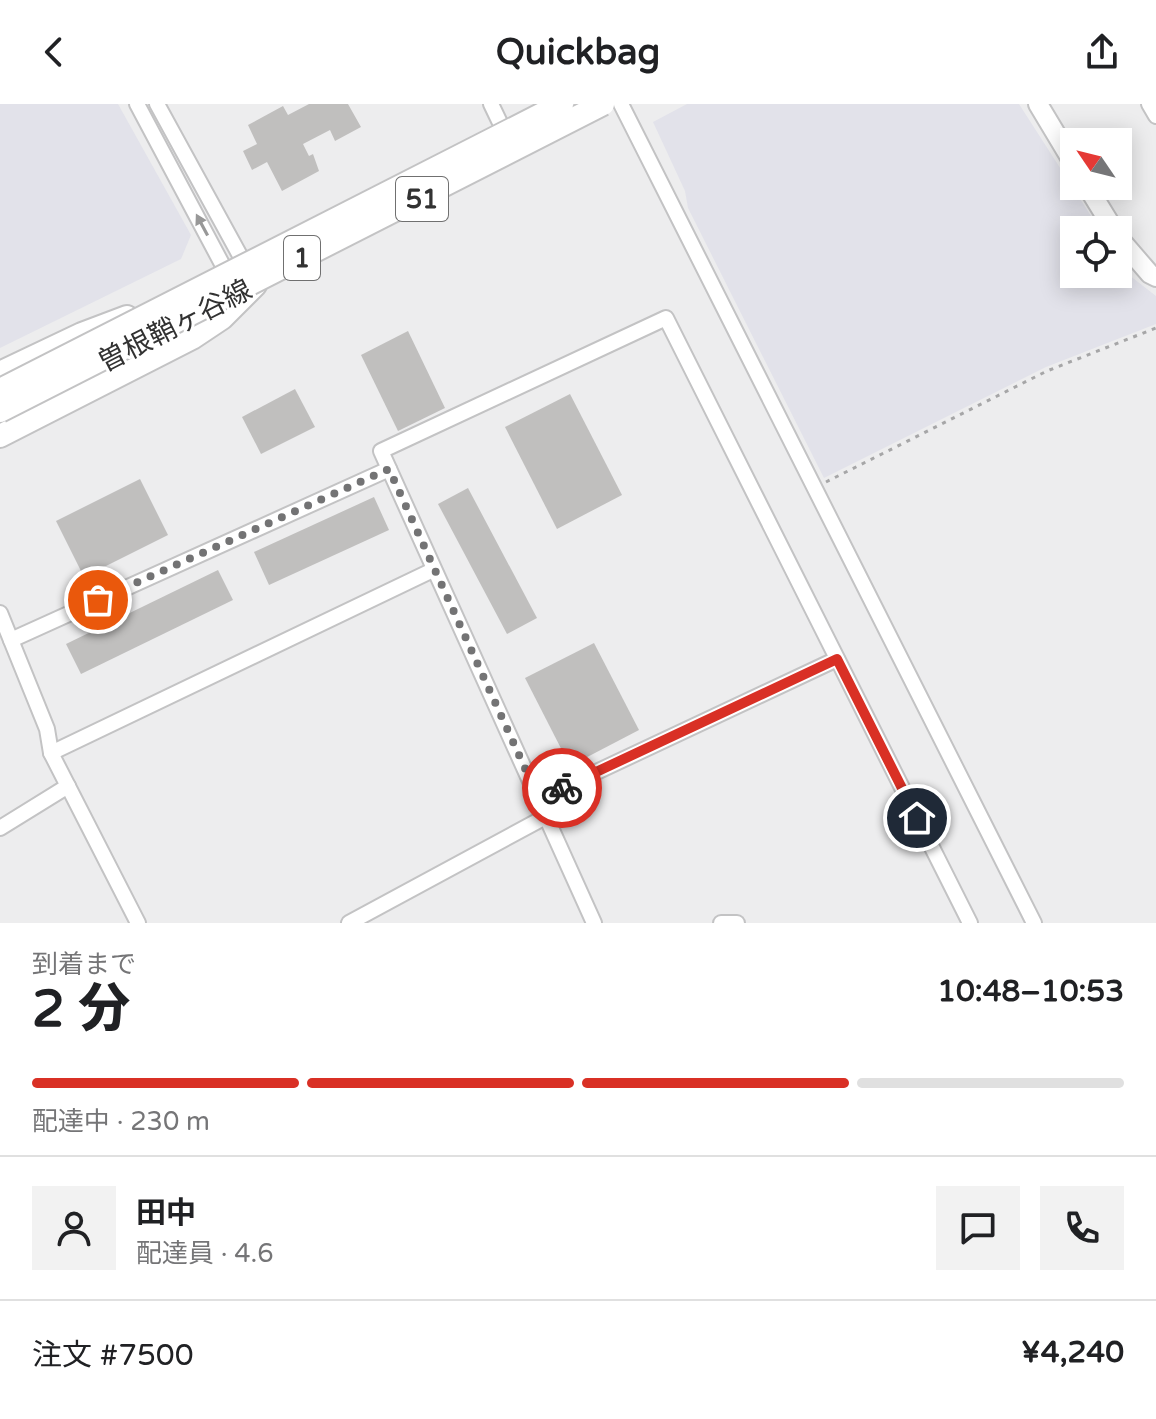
<!DOCTYPE html>
<html lang="ja">
<meta charset="utf-8">
<style>
:root{--surface:#fff;--page:#f2f2f2;--text:#202124;--muted:#757577;--line:#e0e0e0;--accent:#d93025}
body{margin:0;font-family:"Varela Round","Noto Sans JP",sans-serif;background:var(--page);color:var(--text);height:100vh;display:flex;flex-direction:column;font-size:30px;white-space:nowrap}
*{box-sizing:border-box;margin:0}
p{font-size:26px;color:var(--muted)}
.icon{flex:none;width:44px;height:44px;fill:none;stroke:currentColor;stroke-width:2;stroke-linecap:round;stroke-linejoin:round}
.map{position:relative;height:819px;overflow:hidden}
.panel{display:flex;flex-direction:column;background:var(--surface);flex:1}
.panel>*{flex:none}
.needle{width:52px;rotate:305deg}
.buttons{position:absolute;left:1060px;top:24px;display:grid;gap:16px}
.buttons a{display:grid;place-items:center;width:72px;height:72px;border-radius:0px;background:var(--surface);box-shadow:0 4px 20px #0003;font-size:40px}
.pin{position:absolute;display:grid;place-items:center;width:68px;height:68px;color:#fff;margin:-34px;border:4px solid #fff;border-radius:50%;box-shadow:0 2px 8px #0007}
.courier{position:absolute;display:grid;place-items:center;width:80px;height:80px;margin:-40px;border:6px solid #d93025;border-radius:50%;background:#fff;color:#222;box-shadow:0 2px 10px #0007}
.head em{font-style:normal;font-weight:800}
.head div{display:flex;flex-direction:column-reverse}
.head{display:flex;align-items:center;justify-content:space-between;height:136px;padding:0 32px}
h1{font-size:52px;font-weight:800;line-height:60px}
.bar{display:grid;grid-template-columns:repeat(4,1fr);gap:12px 8px;align-content:center;height:96px;padding:0 32px}
.bar i{height:10px;border-radius:6px;background:var(--line)}
.bar .current{background:var(--accent)}
.bar p{grid-column:span 4}
.line{display:flex;align-items:center;gap:20px;padding:0 32px;border-top:2px solid var(--line)}
.line div{flex:1}
.round{display:grid;place-items:center;flex:none;width:84px;height:84px;border-radius:0px;background:var(--page)}
header{display:flex;justify-content:space-between;align-items:center;height:104px;padding:0 32px;background:var(--surface);font-size:36px;font-weight:800}
.map>svg:first-child{display:block}
.built{fill:#e2e2ea}
.building{fill:#c0bfbe}
.lines{fill:none;stroke-linecap:round;stroke-linejoin:round}
.minor-casing{stroke:#c3c3c4;stroke-width:18}
.major-casing{stroke:#c3c3c4;stroke-width:22}
.highway-casing{stroke:#c3c3c4;stroke-width:26}
.path{stroke:#a6a6a7;stroke-width:3;stroke-dasharray:4 6;stroke-linecap:butt}
.minor{stroke:#fff;stroke-width:14}
.major{stroke:#fff;stroke-width:18}
.highway{stroke:#fff;stroke-width:22}
.highway-bridge-casing{stroke:#c3c3c4;stroke-width:26;stroke-linecap:butt}
.highway-bridge{stroke:#fff;stroke-width:22}
.oneway{fill:#989898}
.done{stroke:#737374;stroke-width:8;stroke-dasharray:0 14.4}
.route{stroke:#d93025;stroke-width:10}
.labels{text-anchor:middle;dominant-baseline:central;stroke-width:6;stroke-linejoin:round;paint-order:stroke}
.shield{fill:#fff;stroke:#707070;stroke-width:2}
.shield-label{font-size:26px;font-weight:bold;fill:#323232}
.street-label{font-size:28px;fill:#323232;stroke:#fff}
</style>
<header><svg class="icon" aria-label="back" viewBox="0 0 24 24"><path d="M15 5l-7 7 7 7"/></svg>Quickbag<svg class="icon" aria-label="share" viewBox="0 0 24 24"><path d="M12 15V3M7 8l5-5 5 5M5 13v7h14v-7"/></svg></header>
<div class="map">
<svg width="1156" height="819" viewBox="0 0 1156 819">
<rect width="100%" height="100%" fill="#ededee"/>
<!-- built -->
<g class="built">
<polygon points="0,0 118,0 191,131 181,155 0,244"/>
<polygon points="687,0 1019,0 1100,126 1074,126 1074,170 1118,170 1118,154 1129,171 1156,192 1156,220 1046,263 824,374 688,104 685,87 653,18"/>
</g>
<!-- building -->
<g class="building">
<polygon points="309,0 348,0 361,23 335,37 330,26 303,40 309,52 313,50 319,67 282,87 267,58 252,66 243,47 257,40 248,21 283,2 288,11"/>
<polygon points="408,227 445,304 398,327 361,251"/>
<polygon points="295,285 315,323 261,350 242,313"/>
<polygon points="570,290 622,391 557,425 505,323"/>
<polygon points="140,375 168,431 84,473 56,417"/>
<polygon points="468,384 537,514 507,530 438,400"/>
<polygon points="374,393 389,426 269,481 254,448"/>
<polygon points="218,466 233,496 81,570 66,540"/>
<polygon points="594,539 639,626 570,662 525,574"/>
</g>
<g class="lines">
<!-- minor casing -->
<g class="minor-casing">
<g id="minor">
<polyline points="137,0 230,175"/>
<polyline points="157,0 249,168"/>
<polyline points="491,0 503,25"/>
<polyline points="621,0 1034,819"/>
<polyline points="1149,0 1156,12"/>
<polyline points="0,509 47,625 51,649 138,819"/>
<polyline points="11,536 389,365"/>
<polyline points="51,649 433,466"/>
<polyline points="539,695 837,555"/>
<polyline points="0,724 68,682"/>
<polyline points="349,819 547,712"/>
<polyline points="594,819 381,347 666,214 970,819"/>
<polyline points="721,819 737,819"/>
</g>
</g>
<!-- major casing -->
<g class="major-casing">
<g id="major">
<polyline points="1038,0 1074,60"/>
<polyline points="1087,82 1114,126"/>
<polyline points="1118,133 1150,170 1156,173"/>
</g>
</g>
<!-- highway casing -->
<g class="highway-casing">
<g id="highway">
<polyline points="0,269 82,230 127,213"/>
<polyline points="0,332 192,234 222,214 255,181"/>
</g>
</g>
<!-- path -->
<polyline class="path" points="826,378 1047,267 1156,224"/>
<!-- minor -->
<use href="#minor" class="minor"/>
<!-- major -->
<use href="#major" class="major"/>
<!-- highway -->
<use href="#highway" class="highway"/>
<!-- highway-bridge casing -->
<g class="highway-bridge-casing">
<g id="highway-bridge">
<polyline points="0,286 562,0"/>
<polyline points="0,307 603,0"/>
</g>
</g>
<!-- highway-bridge -->
<use href="#highway-bridge" class="highway-bridge"/>
</g>
<!-- one-way arrows -->
<defs><path id="oneway-solid" d="M-6-.8H1V-3.2L6.5 0L1 3.2V.8H-6Z" transform="scale(2)"/></defs>
<use class="oneway" href="#oneway-solid" transform="translate(202 121) rotate(-118)"/>
<g class="lines">
<!-- done -->
<polyline class="done" points="98,496 389,365 539,695 562,684"/>
<!-- route -->
<polyline class="route" points="562,684 837,555 917,714"/>
</g>
<g class="labels">
<!-- shield labels -->
<g class="shield">
<rect x="396" y="73" width="52" height="44" rx="6"/>
<rect x="284" y="132" width="36" height="44" rx="6"/>
</g>
<g class="shield-label">
<text x="422" y="95">51</text>
<text x="302" y="154">1</text>
</g>
<!-- street labels -->
<g class="street-label">
<text transform="translate(175 222) rotate(-27)">曽根鞘ヶ谷線</text>
</g>
</g>
</svg>
<div class="buttons">
<a><svg class="needle" viewBox="-14 -14 28 28"><path d="M0-13l5 13h-10z" fill="#e53935"/><path d="M0 13l5-13h-10z" fill="#757577"/></svg></a>
<a><svg class="icon" aria-label="locate" viewBox="0 0 24 24"><circle cx="12" cy="12" r="6"/><path d="M12 2v4M12 18v4M2 12h4M18 12h4"/></svg></a>
</div>
<div class="pin" style="left:98px;top:496px;background:#ea580c"><svg class="icon" aria-label="bag" viewBox="0 0 24 24"><path d="M5 8h14l-1 12H6zM9 8a3 3 0 0 1 6 0"/></svg></div>
<div class="pin" style="left:917px;top:714px;background:#1f2937"><svg class="icon" aria-label="home" viewBox="0 0 24 24"><path d="M3 11l9-7 9 7M6 9v11h12V9"/></svg></div>
<div class="courier" style="left:562px;top:684px"><svg class="icon" aria-label="bike" viewBox="0 0 24 24"><circle cx="6" cy="16" r="4"/><circle cx="18" cy="16" r="4"/><path d="M6 16l4-8h5l3 8M10 8l3 8H6M13 5h3"/></svg></div>
</div>
<section class="panel">
<div class="head"><div><h1>2 分</h1><p>到着まで</p></div><em>10:48–10:53</em></div>
<div class="bar"><i class="current"></i><i class="current"></i><i class="current"></i><i></i><p>配達中 · 230 m</p></div>
<div class="line" style="height:144px"><a class="round"><svg class="icon" aria-label="person" viewBox="0 0 24 24"><circle cx="12" cy="8" r="4"/><path d="M4 21q1-7 8-7t8 7"/></svg></a><div><b>田中</b><p>配達員 · 4.6</p></div><a class="round"><svg class="icon" aria-label="chat" viewBox="0 0 24 24"><path d="M4 5h16v11H9l-5 4z"/></svg></a><a class="round"><svg class="icon" aria-label="phone" viewBox="0 0 24 24"><path d="M5 4h4l2 5-3 2q2 4 5 5l2-3 5 2v4C11 20 4 13 5 4z"/></svg></a></div>
<div class="line" style="height:104px"><div>注文 #7500</div><b>¥4,240</b></div>
</section>
